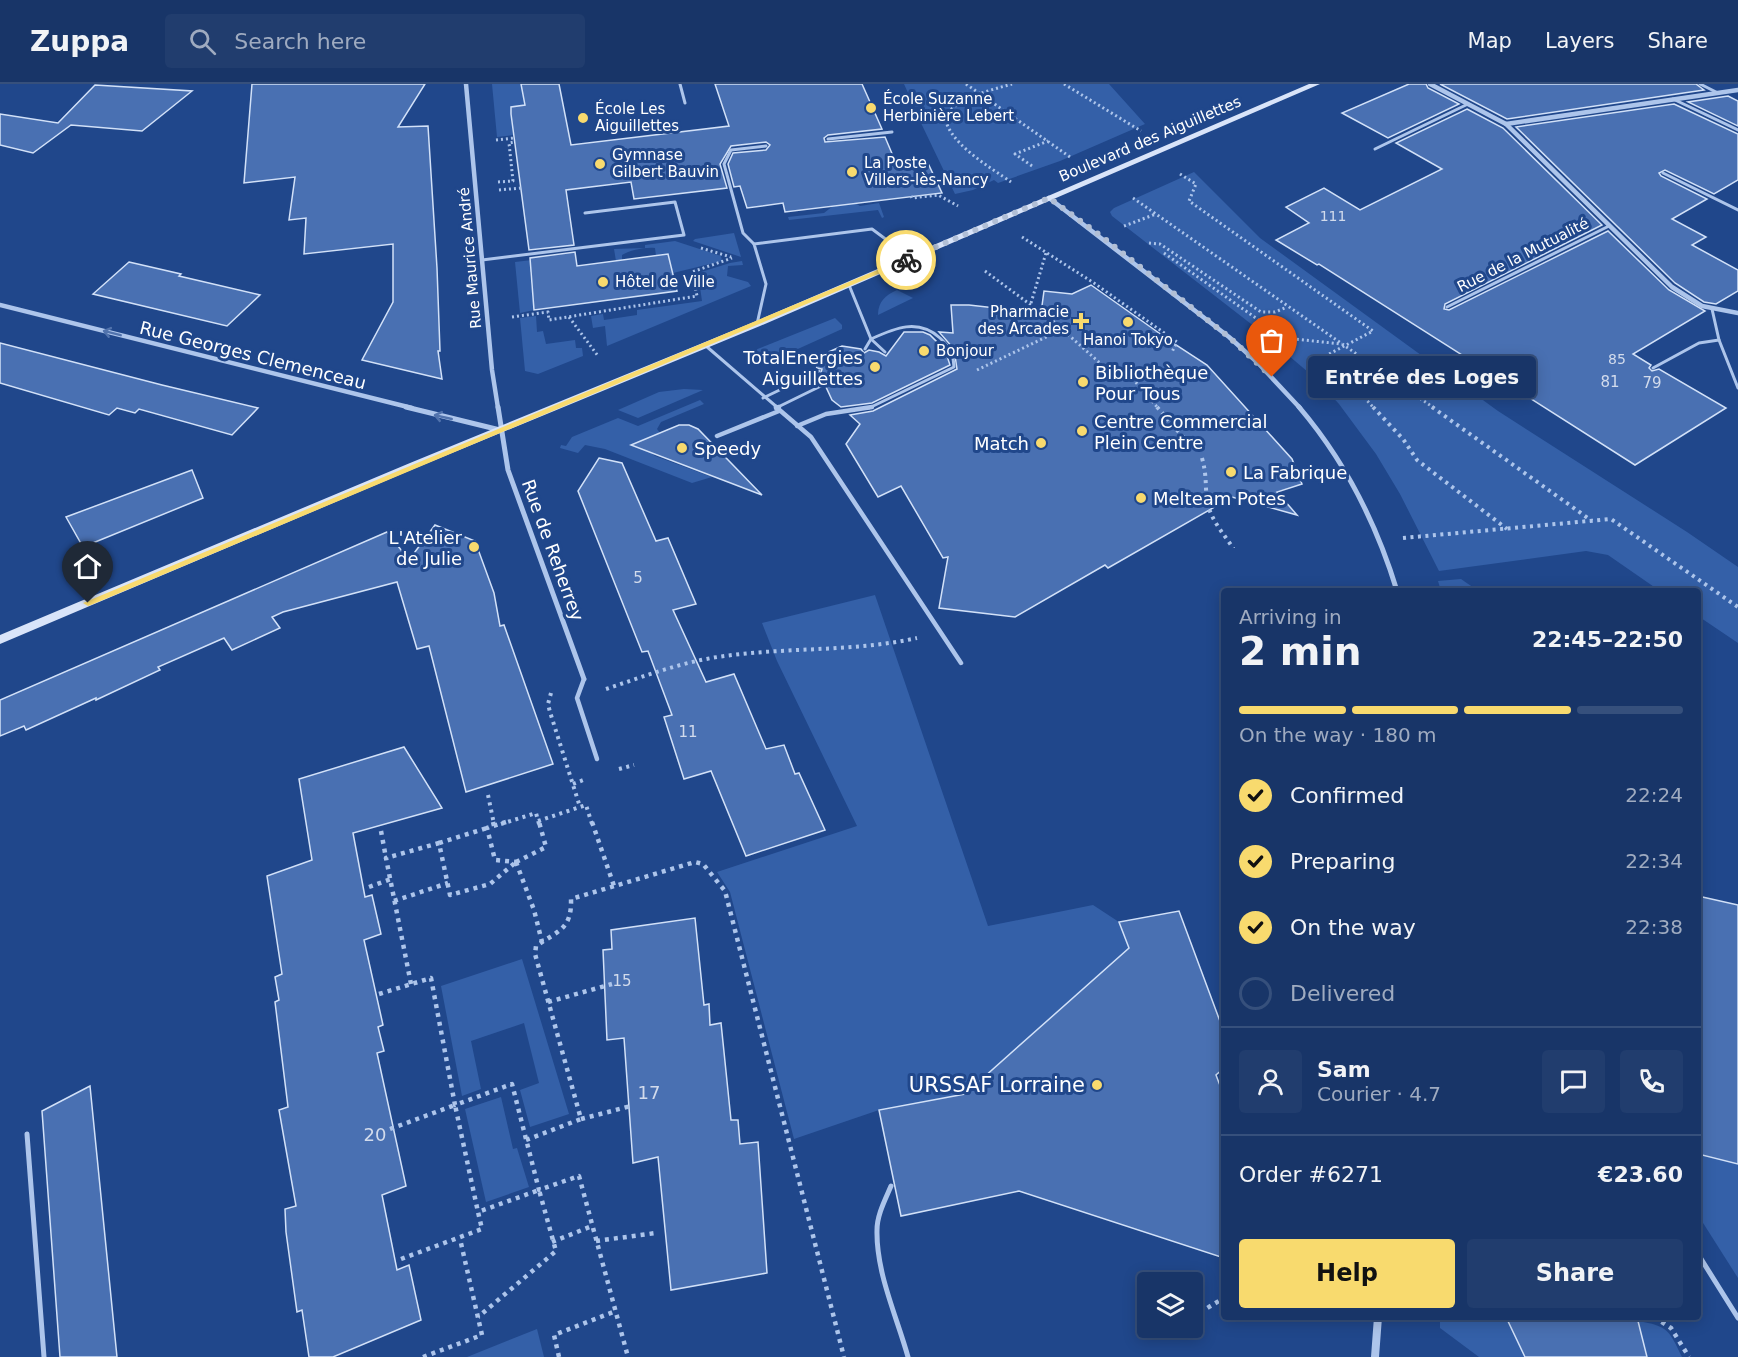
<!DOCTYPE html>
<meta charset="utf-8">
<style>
:root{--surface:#183568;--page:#213d6e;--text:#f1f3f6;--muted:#9fabc0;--line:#36507c;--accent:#f8da6e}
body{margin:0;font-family:"DejaVu Sans",sans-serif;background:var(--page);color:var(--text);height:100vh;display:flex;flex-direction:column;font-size:22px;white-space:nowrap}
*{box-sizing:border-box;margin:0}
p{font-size:20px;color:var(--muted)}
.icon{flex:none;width:33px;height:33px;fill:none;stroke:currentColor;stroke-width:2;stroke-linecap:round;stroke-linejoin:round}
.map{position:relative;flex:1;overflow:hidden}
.drawer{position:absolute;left:1221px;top:504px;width:480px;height:732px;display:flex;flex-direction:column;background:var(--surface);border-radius:6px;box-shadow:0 3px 15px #0003,0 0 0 2px var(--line)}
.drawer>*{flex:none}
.buttons{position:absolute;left:1137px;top:1188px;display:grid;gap:12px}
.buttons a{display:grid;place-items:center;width:66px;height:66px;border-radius:6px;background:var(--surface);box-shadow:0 3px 15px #0003,0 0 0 2px var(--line);font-size:30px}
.pin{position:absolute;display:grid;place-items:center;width:51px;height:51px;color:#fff;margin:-62px -26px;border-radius:50% 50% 50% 0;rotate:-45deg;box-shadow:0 0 6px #0007}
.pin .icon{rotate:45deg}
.courier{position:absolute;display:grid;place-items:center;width:60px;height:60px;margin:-30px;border:4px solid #f8da6e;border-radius:50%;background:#fff;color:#222;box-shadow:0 2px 8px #0007}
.bubble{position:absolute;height:42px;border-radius:6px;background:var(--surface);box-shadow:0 3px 15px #0003,0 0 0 2px var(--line);font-size:20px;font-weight:700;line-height:42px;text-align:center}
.head em{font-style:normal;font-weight:700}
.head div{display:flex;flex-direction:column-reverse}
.head{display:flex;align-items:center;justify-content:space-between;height:102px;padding:0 18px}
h1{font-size:39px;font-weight:700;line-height:45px}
.bar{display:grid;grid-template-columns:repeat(4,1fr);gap:9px 6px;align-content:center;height:72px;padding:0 18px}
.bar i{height:8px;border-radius:4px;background:var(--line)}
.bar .current{background:var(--accent)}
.bar p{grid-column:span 4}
.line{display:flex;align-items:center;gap:15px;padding:0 18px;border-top:2px solid var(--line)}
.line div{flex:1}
.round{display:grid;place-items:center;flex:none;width:63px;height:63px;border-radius:6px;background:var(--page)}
ol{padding:0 18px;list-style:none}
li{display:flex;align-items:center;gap:18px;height:66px}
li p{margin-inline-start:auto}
li .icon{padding:6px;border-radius:50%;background:var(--accent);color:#111;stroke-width:4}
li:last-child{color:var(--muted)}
li i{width:33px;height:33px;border:3px solid var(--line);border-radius:50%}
.action{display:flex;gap:12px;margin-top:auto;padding:12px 18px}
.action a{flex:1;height:69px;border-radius:6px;background:var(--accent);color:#111;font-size:24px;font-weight:700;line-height:69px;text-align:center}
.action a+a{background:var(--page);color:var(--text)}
header{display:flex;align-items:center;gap:36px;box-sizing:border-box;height:84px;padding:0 30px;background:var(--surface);border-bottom:2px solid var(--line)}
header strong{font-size:28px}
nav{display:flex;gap:33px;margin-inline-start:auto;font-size:21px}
.search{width:420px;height:54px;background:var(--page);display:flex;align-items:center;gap:15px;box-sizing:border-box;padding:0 21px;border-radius:6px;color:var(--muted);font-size:22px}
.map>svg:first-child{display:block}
.green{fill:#3460a8}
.building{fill:#4970b2;stroke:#d2e1f8;stroke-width:1.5}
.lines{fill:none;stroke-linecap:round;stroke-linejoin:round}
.path-far2{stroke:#adc5eb;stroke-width:3;stroke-dasharray:2 3;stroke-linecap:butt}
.path-far1{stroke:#adc5eb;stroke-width:4;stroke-dasharray:3 4.5;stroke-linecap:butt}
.path{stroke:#adc5eb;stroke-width:4.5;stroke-dasharray:4 5;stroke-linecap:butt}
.service-far2{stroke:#adc5eb;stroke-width:3}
.service-far1{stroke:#adc5eb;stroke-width:4.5}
.service{stroke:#adc5eb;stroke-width:5}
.minor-far2{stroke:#adc5eb;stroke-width:4.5}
.minor-far1{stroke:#adc5eb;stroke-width:5}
.minor{stroke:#adc5eb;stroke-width:8}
.secondary{fill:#d9e4f9;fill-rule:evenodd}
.oneway{stroke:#5173ad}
.route{fill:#f8da6e}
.done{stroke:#b1bfd6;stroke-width:6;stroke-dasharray:0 10.8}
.poi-dot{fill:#f8da6e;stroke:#20478b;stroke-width:2}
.labels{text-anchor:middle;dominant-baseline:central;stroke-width:6;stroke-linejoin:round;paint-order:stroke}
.far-number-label{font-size:14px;fill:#d2dbec}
.far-poi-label{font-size:15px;fill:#fff;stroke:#20478b;text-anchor:start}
.far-street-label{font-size:15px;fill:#fff;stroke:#20478b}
.number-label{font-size:15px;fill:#d2dbec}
.street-label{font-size:18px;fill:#fff;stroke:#20478b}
.poi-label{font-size:18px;fill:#fff;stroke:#20478b;text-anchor:start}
.near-number-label{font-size:18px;fill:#d2dbec}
.near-poi-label{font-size:21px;fill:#fff;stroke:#20478b;text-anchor:end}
</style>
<header>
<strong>Zuppa</strong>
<div class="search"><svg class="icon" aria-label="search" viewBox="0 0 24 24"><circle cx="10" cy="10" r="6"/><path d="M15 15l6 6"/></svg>Search here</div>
<nav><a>Map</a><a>Layers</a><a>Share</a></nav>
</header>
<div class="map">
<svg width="1738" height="1273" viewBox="0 0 1738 1273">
<rect width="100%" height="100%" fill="#20478b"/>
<!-- green -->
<g class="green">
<polygon points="492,0 521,0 525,21 511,23 525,29 511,30 513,51 497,53"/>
<polygon points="904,0 1109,0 1145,40 1060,77 998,99 994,96 973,106 955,110 921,39 932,27 914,22"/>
<polygon points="1194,88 1260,154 1498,327 1687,448 1738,483 1738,559 1698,532 1698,507 1660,507 1608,471 1586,467 1439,487 1400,410 1376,370 1339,320 1315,294 1255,243 1112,132 1110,128 1114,124"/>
<polygon points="855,119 860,122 879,119 884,133 882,134 878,126 789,136 788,133 824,129 833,122"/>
<polygon points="734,149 741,173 693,157 695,155"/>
<path d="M675,157l46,15 1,5 -49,12 -5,-19 -12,2 -1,-8c-10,-1 -25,2 -33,7v5l-6,1 -2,-12 31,-1v-3z"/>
<polygon points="532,176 534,187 530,188 534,226 520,229 515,178"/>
<polygon points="742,177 743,181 728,182 727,192 748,198 751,202 607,262 605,242 593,244 591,232 603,230 604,236 637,231 637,226 702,217 698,189 730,179"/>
<path d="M897,206l16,8 -35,17c0,-14 8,-20 19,-25z"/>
<polygon points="536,232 537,248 543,247 546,260 575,256 576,264 582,264 583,272 538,290 525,287 520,234"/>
<polygon points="835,234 842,241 842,245 769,278 748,274 750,268"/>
<polygon points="684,305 703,306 638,334 618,326 659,308"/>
<polygon points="700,316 704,320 661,338 657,345 660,349 647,366 655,372 712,393 692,399 605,365 585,361 578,369 560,364 561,361 566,362 572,353 618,334 638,342"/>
<polygon points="1461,495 1474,504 1474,507 1441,507 1438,497"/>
<polygon points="875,511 988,842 1093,821 1119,838 1129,864 965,1010 879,1026 794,1055 730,808 717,788 857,742 777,577 762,539"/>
<polygon points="522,875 569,1030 530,1043 520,1006 539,999 524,939 471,957 481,1005 462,1012 441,902"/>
<polygon points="501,1013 513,1065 517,1064 529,1103 486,1118 465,1025"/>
<polygon points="1698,1070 1738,1080 1738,1194 1698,1131"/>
<polygon points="1440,1233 1506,1233 1525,1273 1479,1273 1440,1244"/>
<path d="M1638,1237c30,5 31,9 44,36h-35z"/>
<polygon points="537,1245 544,1273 467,1273"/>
</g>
<!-- building -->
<g class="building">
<polygon points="252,0 425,0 398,43 428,42 437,184 440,267 438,267 442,295 362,276 393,218 393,160 304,170 306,134 289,136 295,93 244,99"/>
<polygon points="521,0 559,0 571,61 729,42 715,0 862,0 882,45 828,51 824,54 825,58 885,53 896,79 926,75 942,109 785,128 783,119 747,124 740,102 734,103 728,80 733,69 766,66 770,61 766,58 731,62 720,80 727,104 634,115 631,98 566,106 574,161 529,166 511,30 511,23 525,21"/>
<polygon points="1409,0 1426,0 1428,4 1459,20 1388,54 1342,29"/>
<polygon points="1440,0 1696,0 1704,6 1507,35"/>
<polygon points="95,1 192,7 142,47 71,41 33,69 0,61 0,30 58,39"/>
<polygon points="1728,12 1738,17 1738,42 1688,18"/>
<polygon points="1674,20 1738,50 1738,96 1714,110 1665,86 1659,89 1661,92 1707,115 1672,135 1706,153 1692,161 1738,186 1738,207 1716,220 1704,218 1675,199 1516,43"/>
<polygon points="1467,25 1503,44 1602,141 1445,220 1444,225 1449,226 1608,147 1669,206 1705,227 1633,270 1651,281 1649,284 1652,287 1659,285 1726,324 1635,381 1319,180 1317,181 1276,156 1309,139 1286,123 1324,104 1360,126 1442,85 1396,59"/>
<polygon points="575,168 577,182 668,170 677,207 534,226 530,174"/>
<polygon points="129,178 181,190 179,192 260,211 227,242 93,210"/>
<polygon points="1091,201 1176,261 1207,281 1292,375 1302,400 1277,408 1297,431 1232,413 1108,484 1105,481 1015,533 939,524 948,473 943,474 901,402 878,413 846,360 860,340 850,331 873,327 957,285 954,265 939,248 953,249 951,221 969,221 1041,229 1044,207 1072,210"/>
<polygon points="904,248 923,248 930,251 945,266 950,281 872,319 841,323 832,316 826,303 829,299 823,297 820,291 822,285 817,284 813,275 842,262 861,265 864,269 869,266 879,268 886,272"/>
<polygon points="0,259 162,301 258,324 232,351 139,325 135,329 117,324 109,331 0,299"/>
<polygon points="679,341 689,341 698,345 762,411 631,361"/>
<polygon points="599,374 622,379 656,457 668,454 696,520 673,526 706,598 734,590 766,665 784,661 795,690 799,689 825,746 746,772 711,687 684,695 664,633 672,631 648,567 642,568 578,407"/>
<polygon points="192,386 203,414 83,463 66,433"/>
<polygon points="435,441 475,457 494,509 500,542 504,541 553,680 466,708 429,562 417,565 397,498 283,528 272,533 280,544 232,566 224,554 158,583 160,586 96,616 96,614 26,646 24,642 0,652 0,616 387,448 409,476"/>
<polygon points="404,663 442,724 353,749 365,813 372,811 381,850 364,856 383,941 378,943 384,967 377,969 406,1102 382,1111 397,1186 409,1181 421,1236 333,1273 309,1273 302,1226 297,1228 286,1148 285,1125 296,1122 279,1026 288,1023 275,918 279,916 275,893 282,890 267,792 312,776 299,695"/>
<polygon points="1698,812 1738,821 1738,1080 1698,1070"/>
<polygon points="1179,827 1224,948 1224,984 1216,991 1224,1012 1224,1174 1019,1107 901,1132 879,1026 965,1010 1129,864 1119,838"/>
<polygon points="695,834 704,921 709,920 710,941 721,939 731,1036 738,1036 740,1060 758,1058 767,1189 671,1206 658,1073 633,1079 624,954 607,956 603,866 612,865 611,846"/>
<polygon points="90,1002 117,1273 60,1273 42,1027"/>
<polygon points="1506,1233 1637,1233 1647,1273 1525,1273"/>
</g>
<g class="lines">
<!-- path-far2 -->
<g class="path-far2">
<polyline points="966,0 1070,73"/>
<polyline points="1064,0 1141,47"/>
<polyline points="930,29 944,33"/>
<polyline points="496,56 514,54"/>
<polyline points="1032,82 1015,70 1048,57"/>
<polyline points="1180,90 1196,100 1189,117 1373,247 1329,270 1328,275 1374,324"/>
<polyline points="498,98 513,97 509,59 514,58"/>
<path d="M1011,98c-21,-15 -65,-40 -66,-67 18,-19 43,-24 67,-31"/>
<polyline points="499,106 521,104"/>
<polyline points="911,112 912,114 938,111 958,122"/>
<polyline points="1133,114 1434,324"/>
<polyline points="1124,142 1156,130"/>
<polyline points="1022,153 1094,199 1177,258 1172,268"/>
<polyline points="1149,159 1160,160 1261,228 1275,228 1287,223"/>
<polyline points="701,164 731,173"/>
<polyline points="1164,169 1284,254 1342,260"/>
<polyline points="985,187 1043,230"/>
<polyline points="1031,219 1046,169"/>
<polyline points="512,233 548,228 549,236 697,212 692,188 732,174"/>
<polyline points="569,233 598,272"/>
<polyline points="1053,237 1111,289 1133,295 1158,324"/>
<polyline points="977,286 1063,245"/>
<polyline points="1133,295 1136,281"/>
</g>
<!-- path-far1 -->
<g class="path-far1">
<polyline points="1157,323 1192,363"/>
<polyline points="1373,323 1403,355 1417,376 1507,445"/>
<polyline points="1432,323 1592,437"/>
<path d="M1202,374c5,18 3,27 5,43 3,18 17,33 26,47"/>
<polyline points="1403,454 1611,435 1738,523"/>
<path d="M606,605c39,-13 78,-28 119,-33 64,-9 129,-4 192,-18"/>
<polyline points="551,609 548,620 550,628 580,723"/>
<polyline points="619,685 634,681"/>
<polyline points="573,700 586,695"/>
<polyline points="488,711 494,740"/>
<polyline points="538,737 586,721 592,740"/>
<polyline points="501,740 536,729 539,740"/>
</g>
<!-- path -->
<g class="path">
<polyline points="493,738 494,742"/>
<polyline points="506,738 487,744 495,776 516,778"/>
<polyline points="592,738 614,802"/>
<polyline points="381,747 386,774"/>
<polyline points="439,759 487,744"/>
<polyline points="516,778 534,826 542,858"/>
<polyline points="516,778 546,763 539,738"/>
<polyline points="369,803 391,795"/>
<polyline points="394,817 448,799"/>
<polyline points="411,900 386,774 439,759 450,811 490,800 516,778"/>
<polyline points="379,910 431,894 455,1021 512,1000 539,1106 579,1092 628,1273"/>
<polyline points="548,918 612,900"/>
<polyline points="581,1035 631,1022"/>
<polyline points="390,1045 455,1021 478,1128"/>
<path d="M526,1056l55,-21 -46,-165 1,-8c22,-15 36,-17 35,-47l124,-37 8,2 22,27 119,466"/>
<polyline points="596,1157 656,1149"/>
<polyline points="552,1158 592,1142"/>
<polyline points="401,1175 482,1145 478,1128 539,1106 556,1167 478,1233"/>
<polyline points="1192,1233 1224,1214"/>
<polyline points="1654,1233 1671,1244 1689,1273"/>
<polyline points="423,1273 482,1251 460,1155"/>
<polyline points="559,1273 554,1251 616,1227"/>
</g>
<!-- service-far2 -->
<g class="service-far2">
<polyline points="680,0 685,19"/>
<polyline points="1700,0 1718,9"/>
<polyline points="1673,15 1738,46"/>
<polyline points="828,55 892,48"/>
<polyline points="1375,65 1468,20"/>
<polyline points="1663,89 1738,126"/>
<polyline points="754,160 743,149 724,80 731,66 766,62"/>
<polyline points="482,176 684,151 675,118 585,129"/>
<polyline points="849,201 871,255 865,265"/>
<polyline points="1447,223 1609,142"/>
<polyline points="1712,225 1719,256 1738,304"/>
<polyline points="757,240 766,200 754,160 872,145 911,174"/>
<polyline points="706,262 778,324"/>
<polyline points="1653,284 1699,259 1719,256"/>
<polyline points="763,314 819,287"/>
<polyline points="776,324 825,300"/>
<path d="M869,324l85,-41c0,-12 -5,-21 -14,-29 -22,-20 -45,-10 -69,1l14,13"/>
</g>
<!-- service-far1 -->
<g class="service-far1">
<polyline points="776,323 811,353 961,579"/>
<polyline points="776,324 779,323"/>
<polyline points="797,342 826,330 872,323"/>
<polyline points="717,352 779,327"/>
<polyline points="584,595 577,614 597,675"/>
</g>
<!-- service -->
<g class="service">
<polyline points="27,1050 44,1273"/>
<path d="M891,1102c-6,14 -14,29 -14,44 -1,43 20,87 31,127"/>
<polyline points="1698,1170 1738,1234"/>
</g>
<!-- minor-far2 -->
<g class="minor-far2">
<polyline points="466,0 492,286 498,324"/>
<polyline points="1430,0 1506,40 1672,203 1702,222 1738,229"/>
<polyline points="1506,40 1738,6"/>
<polyline points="1049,114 1229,253 1258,279 1300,324"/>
<polyline points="0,221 412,324"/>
</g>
<!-- minor-far1 -->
<g class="minor-far1">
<polyline points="406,323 500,346"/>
<polyline points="498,323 508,386 584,595"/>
<path d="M1299,323c46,54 77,115 98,184"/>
</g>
<!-- minor -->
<polyline class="minor" points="1375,1273 1378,1233"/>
<!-- secondary -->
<polygon class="secondary" points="1309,0 1320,0 760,242 418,383 0,560 0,551 410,379 754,238"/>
</g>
<!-- one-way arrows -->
<defs><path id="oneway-shaft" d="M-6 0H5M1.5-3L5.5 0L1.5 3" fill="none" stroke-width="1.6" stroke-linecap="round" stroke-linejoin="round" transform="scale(1.5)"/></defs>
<g class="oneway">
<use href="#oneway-shaft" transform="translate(112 249) rotate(-166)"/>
<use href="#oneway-shaft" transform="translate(443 333) rotate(-167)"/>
</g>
<!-- route -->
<polygon class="route" points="906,174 909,177 91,521 88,522 83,519"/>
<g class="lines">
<!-- done -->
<polyline class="done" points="906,176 1049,114 1101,152 1229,253 1272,293"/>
</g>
<!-- markers -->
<g class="poi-dot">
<circle cx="871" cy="24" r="6"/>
<circle cx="583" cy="34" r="6"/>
<circle cx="600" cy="80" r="6"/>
<circle cx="852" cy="88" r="6"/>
<circle cx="603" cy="198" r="6"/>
<path d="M1078 228h6v6h6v6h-6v6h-6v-6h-6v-6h6z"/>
<circle cx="1128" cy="238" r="6"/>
<circle cx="924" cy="267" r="6"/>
<circle cx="875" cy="283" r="6"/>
<circle cx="1083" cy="298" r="6"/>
<circle cx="1082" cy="347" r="6"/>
<circle cx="1041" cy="359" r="6"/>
<circle cx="682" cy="364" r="6"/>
<circle cx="1231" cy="388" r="6"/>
<circle cx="1141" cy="414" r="6"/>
<circle cx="474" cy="463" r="6"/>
<circle cx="1097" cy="1001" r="6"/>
</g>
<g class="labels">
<!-- far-number labels -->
<g class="far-number-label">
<text x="1333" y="132">111</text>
<text x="1617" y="275">85</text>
</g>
<!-- far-poi labels -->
<g class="far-poi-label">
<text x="883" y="15">École Suzanne<tspan x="883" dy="17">Herbinière Lebert</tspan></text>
<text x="595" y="25">École Les<tspan x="595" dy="17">Aiguillettes</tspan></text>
<text x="612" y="71">Gymnase<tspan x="612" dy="17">Gilbert Bauvin</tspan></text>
<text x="864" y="79">La Poste<tspan x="864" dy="17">Villers-lès-Nancy</tspan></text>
<text x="615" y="198">Hôtel de Ville</text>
<text x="1069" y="228" text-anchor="end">Pharmacie<tspan x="1069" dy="17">des Arcades</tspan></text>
<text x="1128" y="256" text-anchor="middle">Hanoi Tokyo</text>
<text x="936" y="267">Bonjour</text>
</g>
<!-- far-street labels -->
<g class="far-street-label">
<text transform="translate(1150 55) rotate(-23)">Boulevard des Aiguillettes</text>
<text transform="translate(1523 171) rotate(-27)">Rue de la Mutualité</text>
<text transform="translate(470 174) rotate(-95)">Rue Maurice André</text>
</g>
<!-- number labels -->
<g class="number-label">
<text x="1610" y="298">81</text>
<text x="1652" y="299">79</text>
<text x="638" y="494">5</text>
<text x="688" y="648">11</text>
<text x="622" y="897">15</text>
</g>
<!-- street labels -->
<g class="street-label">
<text transform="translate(253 271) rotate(14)">Rue Georges Clemenceau</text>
<text transform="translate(553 466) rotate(70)">Rue de Reherrey</text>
</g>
<!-- poi labels -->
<g class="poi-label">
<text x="863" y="273" text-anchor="end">TotalEnergies<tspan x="863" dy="21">Aiguillettes</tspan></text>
<text x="1095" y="288">Bibliothèque<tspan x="1095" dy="21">Pour Tous</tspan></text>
<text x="1094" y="337">Centre Commercial<tspan x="1094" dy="21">Plein Centre</tspan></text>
<text x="1029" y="359" text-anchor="end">Match</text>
<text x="694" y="364">Speedy</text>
<text x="1243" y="388">La Fabrique</text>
<text x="1153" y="414">Melteam Potes</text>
<text x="462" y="453" text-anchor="end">L'Atelier<tspan x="462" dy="21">de Julie</tspan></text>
</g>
<!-- near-number labels -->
<g class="near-number-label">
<text x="649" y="1008">17</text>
<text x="375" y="1050">20</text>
</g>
<!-- near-poi labels -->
<g class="near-poi-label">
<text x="1085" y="1001">URSSAF Lorraine</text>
</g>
</g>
</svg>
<div class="buttons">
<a><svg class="icon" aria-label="layers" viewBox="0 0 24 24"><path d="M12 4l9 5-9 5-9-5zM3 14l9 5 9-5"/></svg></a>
</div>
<div class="pin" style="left:1272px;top:293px;background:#ea580c"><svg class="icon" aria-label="bag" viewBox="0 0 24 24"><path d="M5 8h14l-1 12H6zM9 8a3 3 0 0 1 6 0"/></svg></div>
<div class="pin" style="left:88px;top:519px;background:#1f2937"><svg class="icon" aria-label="home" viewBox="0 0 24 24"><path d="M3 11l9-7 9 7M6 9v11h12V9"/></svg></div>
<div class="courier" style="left:906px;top:176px"><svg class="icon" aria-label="bike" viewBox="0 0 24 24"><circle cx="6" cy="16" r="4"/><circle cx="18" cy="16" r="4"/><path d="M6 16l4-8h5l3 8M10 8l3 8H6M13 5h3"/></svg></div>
<div class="bubble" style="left:1308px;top:272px;width:228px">Entrée des Loges</div>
<section class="drawer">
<div class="head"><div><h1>2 min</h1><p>Arriving in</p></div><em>22:45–22:50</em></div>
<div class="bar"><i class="current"></i><i class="current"></i><i class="current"></i><i></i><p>On the way · 180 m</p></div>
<ol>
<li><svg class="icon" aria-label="check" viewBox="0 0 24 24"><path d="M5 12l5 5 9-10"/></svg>Confirmed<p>22:24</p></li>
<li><svg class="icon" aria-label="check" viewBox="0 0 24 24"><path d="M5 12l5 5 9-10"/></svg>Preparing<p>22:34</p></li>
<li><svg class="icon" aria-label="check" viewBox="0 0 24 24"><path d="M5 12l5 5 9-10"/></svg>On the way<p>22:38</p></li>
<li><i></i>Delivered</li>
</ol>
<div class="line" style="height:108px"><a class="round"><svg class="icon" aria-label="person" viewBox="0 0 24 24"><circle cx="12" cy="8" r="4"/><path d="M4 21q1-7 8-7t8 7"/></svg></a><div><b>Sam</b><p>Courier · 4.7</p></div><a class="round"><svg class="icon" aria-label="chat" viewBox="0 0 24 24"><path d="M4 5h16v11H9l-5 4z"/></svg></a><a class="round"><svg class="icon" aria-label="phone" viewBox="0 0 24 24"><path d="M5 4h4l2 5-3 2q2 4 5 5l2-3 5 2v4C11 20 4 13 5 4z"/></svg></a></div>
<div class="line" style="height:78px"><div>Order #6271</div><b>€23.60</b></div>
<div class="action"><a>Help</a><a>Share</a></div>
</section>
</div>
